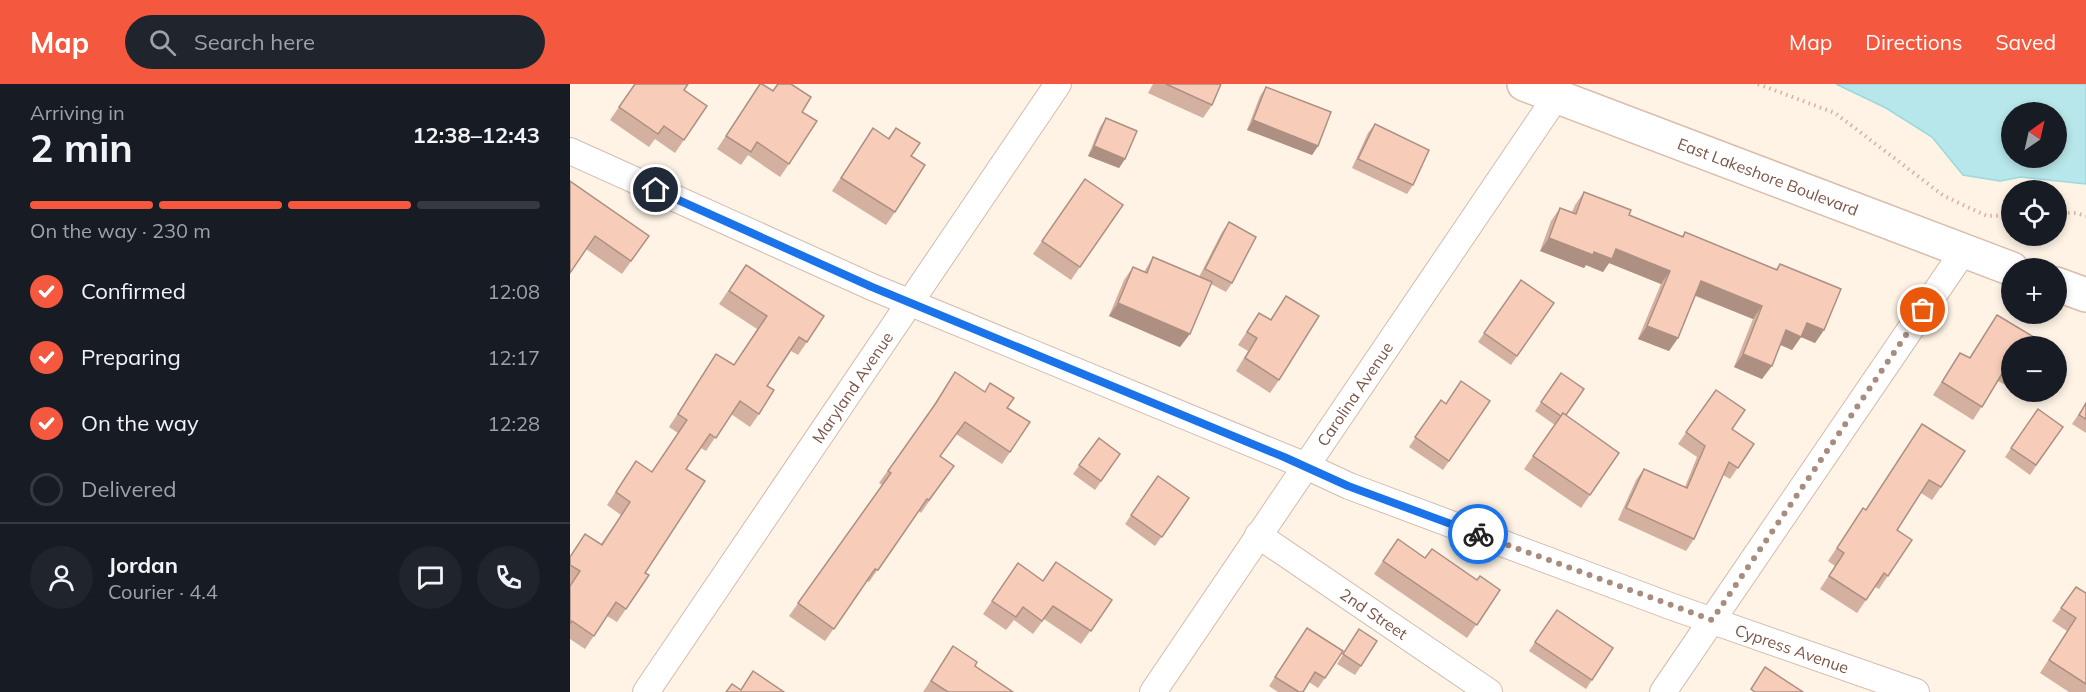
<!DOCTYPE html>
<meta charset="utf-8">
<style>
:root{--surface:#171b24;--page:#20242c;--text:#f1f3f6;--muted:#9ea1a6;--line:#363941;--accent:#f4593f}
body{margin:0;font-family:Mulish,sans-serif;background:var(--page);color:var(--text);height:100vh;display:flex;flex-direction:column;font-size:22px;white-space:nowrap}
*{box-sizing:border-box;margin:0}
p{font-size:20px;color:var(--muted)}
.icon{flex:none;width:33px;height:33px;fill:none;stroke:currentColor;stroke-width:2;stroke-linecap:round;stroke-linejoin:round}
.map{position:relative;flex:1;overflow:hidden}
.side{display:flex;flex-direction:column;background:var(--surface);width:570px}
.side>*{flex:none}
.needle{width:39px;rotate:34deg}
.controls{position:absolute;left:1431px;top:18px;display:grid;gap:12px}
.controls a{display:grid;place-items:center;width:66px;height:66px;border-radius:50%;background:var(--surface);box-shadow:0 3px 9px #0003;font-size:30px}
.pin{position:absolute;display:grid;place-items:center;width:51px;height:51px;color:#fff;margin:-26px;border:3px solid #fff;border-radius:50%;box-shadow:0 2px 6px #0007}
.courier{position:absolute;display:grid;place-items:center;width:60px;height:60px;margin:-30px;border:4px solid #1a73e8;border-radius:50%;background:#fff;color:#222;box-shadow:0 2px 8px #0007}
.headline em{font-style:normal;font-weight:700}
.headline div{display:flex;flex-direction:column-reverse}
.headline{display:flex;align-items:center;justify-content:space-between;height:102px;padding:0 30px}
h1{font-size:39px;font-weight:700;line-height:45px}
.bar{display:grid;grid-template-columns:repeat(4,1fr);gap:9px 6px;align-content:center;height:72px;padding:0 30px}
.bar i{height:8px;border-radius:4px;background:var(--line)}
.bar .current{background:var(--accent)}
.bar p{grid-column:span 4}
.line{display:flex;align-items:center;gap:15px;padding:0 30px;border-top:2px solid var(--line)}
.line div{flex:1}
.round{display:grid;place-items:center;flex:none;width:63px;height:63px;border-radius:32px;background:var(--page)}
ol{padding:0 30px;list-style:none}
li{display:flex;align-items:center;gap:18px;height:66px}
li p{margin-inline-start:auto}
li .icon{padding:6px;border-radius:50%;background:var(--accent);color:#fff;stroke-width:4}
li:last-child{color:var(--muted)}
li i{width:33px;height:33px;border:3px solid var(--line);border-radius:50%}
header{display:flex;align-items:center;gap:36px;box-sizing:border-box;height:84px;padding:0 30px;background:var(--accent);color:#fff}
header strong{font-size:28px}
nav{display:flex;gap:33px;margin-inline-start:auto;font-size:21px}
.search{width:420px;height:54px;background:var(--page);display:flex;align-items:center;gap:15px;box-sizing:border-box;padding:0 21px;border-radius:33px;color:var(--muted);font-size:22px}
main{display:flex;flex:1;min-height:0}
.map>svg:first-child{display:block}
.water{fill:#b7e7ea;stroke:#9cd8dd;stroke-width:1.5;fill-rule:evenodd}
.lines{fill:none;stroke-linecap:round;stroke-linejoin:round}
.street-casing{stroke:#d4bbac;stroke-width:28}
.secondary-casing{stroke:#dabcac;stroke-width:36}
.path{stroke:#dcb09c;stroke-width:4;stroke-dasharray:1.5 4.5;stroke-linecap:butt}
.street{stroke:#fff;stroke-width:26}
.secondary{stroke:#fff;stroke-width:33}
.wall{fill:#d4b0a0}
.shaded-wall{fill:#ad9082}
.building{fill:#f7cdba;stroke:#ad9082;stroke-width:1.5}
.done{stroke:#a88c7e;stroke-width:6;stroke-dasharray:0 10.8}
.route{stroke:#1a73e8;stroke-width:8}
.labels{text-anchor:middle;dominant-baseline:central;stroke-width:4.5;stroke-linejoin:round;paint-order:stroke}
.street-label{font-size:16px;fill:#7a5547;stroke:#fff7ee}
</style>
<header>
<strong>Map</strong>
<div class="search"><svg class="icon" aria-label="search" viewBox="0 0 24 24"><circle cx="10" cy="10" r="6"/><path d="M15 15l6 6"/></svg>Search here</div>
<nav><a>Map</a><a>Directions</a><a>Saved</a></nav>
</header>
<main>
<section class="side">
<div class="headline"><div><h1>2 min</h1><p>Arriving in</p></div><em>12:38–12:43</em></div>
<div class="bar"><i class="current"></i><i class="current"></i><i class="current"></i><i></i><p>On the way · 230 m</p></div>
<ol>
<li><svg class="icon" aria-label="check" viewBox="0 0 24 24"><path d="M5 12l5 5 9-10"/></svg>Confirmed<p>12:08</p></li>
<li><svg class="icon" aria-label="check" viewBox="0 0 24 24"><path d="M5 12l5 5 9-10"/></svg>Preparing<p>12:17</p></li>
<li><svg class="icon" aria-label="check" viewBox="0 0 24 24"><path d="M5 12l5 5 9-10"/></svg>On the way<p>12:28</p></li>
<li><i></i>Delivered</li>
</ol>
<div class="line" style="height:108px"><a class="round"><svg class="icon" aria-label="person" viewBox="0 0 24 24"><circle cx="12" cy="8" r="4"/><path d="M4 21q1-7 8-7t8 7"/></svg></a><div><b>Jordan</b><p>Courier · 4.4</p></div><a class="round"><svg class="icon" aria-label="chat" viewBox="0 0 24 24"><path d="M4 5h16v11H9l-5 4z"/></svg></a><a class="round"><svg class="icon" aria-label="phone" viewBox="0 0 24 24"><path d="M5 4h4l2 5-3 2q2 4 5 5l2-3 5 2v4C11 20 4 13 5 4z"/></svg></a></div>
</section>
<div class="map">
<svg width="1516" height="608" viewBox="0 0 1516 608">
<rect width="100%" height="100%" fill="#fef3e5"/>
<!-- water -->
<path class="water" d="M1266,0h250v100l-65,-7 -21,4 -37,-6 -31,-38 -46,-29zM1442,28h44v46h-44z"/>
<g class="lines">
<!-- street casing -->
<g class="street-casing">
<g id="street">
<path id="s1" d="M0,67l302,136 434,179 43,20 321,120 246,86"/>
<path id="s2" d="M688,451l231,157"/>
<path id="s3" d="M76,608l412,-608"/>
<path id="s4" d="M583,608l403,-595"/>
<polyline points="1093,608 1393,168"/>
</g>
</g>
<!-- secondary casing -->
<g class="secondary-casing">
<g id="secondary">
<path id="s5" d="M954,0l488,185"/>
<polyline points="1486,200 1516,211"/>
</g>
</g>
<!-- path -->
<g class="path">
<polyline points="1188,0 1265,29 1374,112 1417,132 1442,131"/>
<polyline points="1486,129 1506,129 1516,132"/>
</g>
<!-- street -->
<use href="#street" class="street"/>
<!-- secondary -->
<use href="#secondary" class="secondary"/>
</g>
<!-- wall -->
<g class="wall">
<polygon points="65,0 114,6 137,22 105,69 85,55 79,63 40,36"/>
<polygon points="190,0 203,7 207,0 232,28 219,80 210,93 178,71 171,81 147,65"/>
<polygon points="583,0 651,0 642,21 633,34 578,9"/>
<polygon points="696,3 748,62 742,71 677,46 690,12"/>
<polygon points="536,34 555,75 549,84 518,72 530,43"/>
<polygon points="805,40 843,101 837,110 782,84 798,49"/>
<polygon points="303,44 318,54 326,44 341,72 325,128 316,141 262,107"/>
<polygon points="515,95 553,121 501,196 463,170"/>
<polygon points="0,97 79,152 52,190 16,165"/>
<polygon points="1014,108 1059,131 1112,152 1115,148 1206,185 1210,180 1254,246 1245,259 1231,253 1222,266 1210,261 1192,295 1164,283 1183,235 1125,212 1108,254 1099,267 1068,255 1091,200 1039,179 1033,188 1016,181 1014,184 970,167 981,137 990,124 1002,128 1005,121"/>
<polygon points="659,138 662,199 656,208 641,200 610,263 539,232 554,196 563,183 574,188 583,173 629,193 652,148"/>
<polygon points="176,181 237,258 228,271 221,267 197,302 189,330 180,343 161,330 136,367 131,364 116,385 75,489 56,525 47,538 37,532 15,565 0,555 0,472 15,450 31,460 51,431 37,421 57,390 82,388 108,349 99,343 146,270 164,281 187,245 149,220"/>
<polygon points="951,196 984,219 941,281 908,258"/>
<polygon points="716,212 709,296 700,309 666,287 678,267 668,261 689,229 700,236"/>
<polygon points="1427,231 1442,262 1442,305 1428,297 1403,336 1363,311 1390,269 1399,274"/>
<polygon points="385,288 460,338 432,380 386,350 370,372 384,382 351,429 349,427 299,498 297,497 255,557 219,532 312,401 309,399 358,330"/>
<polygon points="991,289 996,331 1049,369 1011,424 954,385 985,341 965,327"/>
<polygon points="1146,306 1162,345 1184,360 1160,395 1153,391 1124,455 1116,467 1048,436 1066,396 1074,385 1115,403 1127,373 1108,360"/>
<polygon points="1446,308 1469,308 1462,317"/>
<polygon points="871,316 876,320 920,317 873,386 839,363"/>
<polygon points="1516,319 1516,349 1502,340"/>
<polygon points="1468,325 1493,343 1460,391 1435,373"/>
<polygon points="1352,340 1371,403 1362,416 1351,409 1327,446 1342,456 1309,505 1305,503 1287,529 1250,505 1265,482 1258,477 1293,424 1296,426"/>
<polygon points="529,354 550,370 525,406 503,390"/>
<polygon points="588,392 619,414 585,462 555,440"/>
<polygon points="828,455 855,474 930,506 897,554 804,490"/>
<polygon points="448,479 473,497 542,516 511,560 474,535 463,550 444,536 436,546 413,530"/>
<polygon points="1506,503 1516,509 1516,608 1499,608 1470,589 1497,547 1482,537"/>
<polygon points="987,526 1043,564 1016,605 959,567"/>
<polygon points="737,544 755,594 748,604 739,598 733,608 708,608 699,602"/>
<polygon points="789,545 791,582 785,591 767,580"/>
<polygon points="383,562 405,582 443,608 353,608"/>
</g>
<!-- shaded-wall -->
<g class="shaded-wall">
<polygon points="683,36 748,62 742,71 677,46"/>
<polygon points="524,62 555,75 549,84 518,72"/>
<polygon points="979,154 1024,168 1046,165 1100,187 1091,200 1039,179 1033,188 1016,181 1014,184 970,167"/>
<polygon points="1131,197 1192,222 1183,235 1122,210"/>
<polygon points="548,219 620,250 610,263 539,232"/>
<polygon points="1237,239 1254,246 1245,259 1231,253 1222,266 1207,259 1216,246"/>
<polygon points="1077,242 1108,254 1099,267 1068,255"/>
<polygon points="1173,270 1202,282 1192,295 1164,283"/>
</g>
<!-- building -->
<g class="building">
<polygon points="65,0 118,0 114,6 137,22 114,56 94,42 88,50 49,23"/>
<polygon points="190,0 192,0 203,7 208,0 221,0 241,13 232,28 247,37 219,80 187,58 181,68 156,52"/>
<polygon points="596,0 651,0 642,21"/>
<polygon points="696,3 761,28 748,62 683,36"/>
<polygon points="536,34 567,47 555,75 524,62"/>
<polygon points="805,40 859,66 843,101 788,75"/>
<polygon points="303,44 319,55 326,44 350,59 341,72 355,81 325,128 271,94"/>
<polygon points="515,95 553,121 510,183 472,157"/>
<polygon points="0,97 79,152 61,177 25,152 0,189"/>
<polygon points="1014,108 1061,126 1059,131 1113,153 1115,148 1207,186 1210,180 1271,205 1254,246 1237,239 1231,253 1216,246 1202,282 1173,270 1192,222 1131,197 1108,254 1077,242 1100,187 1046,165 1042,175 1024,168 1023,171 979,154 990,124 1006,130"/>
<polygon points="659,138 686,153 662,199 635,185"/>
<polygon points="583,173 642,198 620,250 548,219 563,183 577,189"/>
<polygon points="176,181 254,232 237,258 229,253 197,302 204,306 189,330 170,317 146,354 140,350 116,385 135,397 75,489 79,491 56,525 46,518 24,552 2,537 0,540 0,502 10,487 0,481 0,473 15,450 32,461 60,418 46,408 66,377 82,388 117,336 108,330 146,270 164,281 197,232 159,207"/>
<polygon points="951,196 984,219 947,272 914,249"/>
<polygon points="716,212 749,232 709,296 675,274 687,254 677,248 689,229 701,236"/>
<polygon points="1427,231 1479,262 1442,262 1442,286 1436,283 1412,323 1372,298 1390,269 1400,274"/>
<polygon points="1486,267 1492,271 1486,280"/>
<polygon points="385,288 415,308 420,299 444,314 437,324 460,338 440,368 395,338 370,372 384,382 359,416 357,415 308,486 305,485 264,545 228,519 321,389 318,387 366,319"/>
<polygon points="991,289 1014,305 996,331 993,329 991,332 971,318"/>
<polygon points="891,297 920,317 879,377 845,353 871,316 876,320"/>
<polygon points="1146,306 1175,326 1162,345 1184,360 1168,384 1159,378 1124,455 1056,424 1074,385 1117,404 1135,362 1116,348"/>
<polygon points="1516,319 1516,335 1509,331"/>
<polygon points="1468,325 1493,343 1466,381 1441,364"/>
<polygon points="993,329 1049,369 1020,411 963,372"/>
<polygon points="1352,340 1395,367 1371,403 1359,396 1327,446 1342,456 1318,492 1314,489 1296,516 1259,492 1274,469 1267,464 1293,424 1296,426"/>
<polygon points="529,354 550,370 531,397 509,381"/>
<polygon points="588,392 619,414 592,453 561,431"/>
<polygon points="828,455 855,474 862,465 907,496 910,492 930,506 907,541 813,477"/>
<polygon points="486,478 542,516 521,547 483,522 472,537 453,523 446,533 422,517 448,479 473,497"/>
<polygon points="1506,503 1516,509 1516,600 1479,576 1506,534 1491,524"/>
<polygon points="987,526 1043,564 1022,596 965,558"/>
<polygon points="737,544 773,567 755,594 745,588 733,608 729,608 705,593"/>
<polygon points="789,545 807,557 791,582 773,570"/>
<polygon points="383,562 407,578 405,582 443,608 378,608 361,597"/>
<polygon points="1195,583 1233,608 1185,608 1181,605"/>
<polygon points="183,587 214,608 156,608 162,600 171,606"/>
</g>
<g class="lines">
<!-- done -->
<polyline class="done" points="908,450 1142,536 1353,226"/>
<!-- route -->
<polyline class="route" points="86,106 302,203 714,373 778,402 908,450"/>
</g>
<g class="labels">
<!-- street labels -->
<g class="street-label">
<text stroke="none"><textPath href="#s5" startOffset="261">East Lakeshore Boulevard</textPath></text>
<text stroke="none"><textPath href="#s3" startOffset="368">Maryland Avenue</textPath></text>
<text stroke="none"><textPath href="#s4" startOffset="360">Carolina Avenue</textPath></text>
<text stroke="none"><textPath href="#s2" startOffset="140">2nd Street</textPath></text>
<text stroke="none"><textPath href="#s1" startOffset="1320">Cypress Avenue</textPath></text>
</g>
</g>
</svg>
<div class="controls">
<a><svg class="needle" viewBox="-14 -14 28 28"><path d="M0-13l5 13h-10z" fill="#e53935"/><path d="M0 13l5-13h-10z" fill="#9ea1a6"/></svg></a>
<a><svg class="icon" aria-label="locate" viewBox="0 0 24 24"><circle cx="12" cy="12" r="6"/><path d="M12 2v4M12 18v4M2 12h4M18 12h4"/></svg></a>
<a>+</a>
<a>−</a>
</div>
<div class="pin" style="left:1353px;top:226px;background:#ea580c"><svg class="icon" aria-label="bag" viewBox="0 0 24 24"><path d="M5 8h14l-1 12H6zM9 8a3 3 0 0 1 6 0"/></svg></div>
<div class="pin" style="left:86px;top:106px;background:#1f2937"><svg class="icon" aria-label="home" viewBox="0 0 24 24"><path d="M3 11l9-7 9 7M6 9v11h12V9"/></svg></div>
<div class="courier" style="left:908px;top:450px"><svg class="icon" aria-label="bike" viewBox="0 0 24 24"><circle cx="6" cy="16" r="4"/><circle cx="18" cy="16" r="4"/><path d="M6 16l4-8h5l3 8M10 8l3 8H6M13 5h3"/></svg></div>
</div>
</main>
